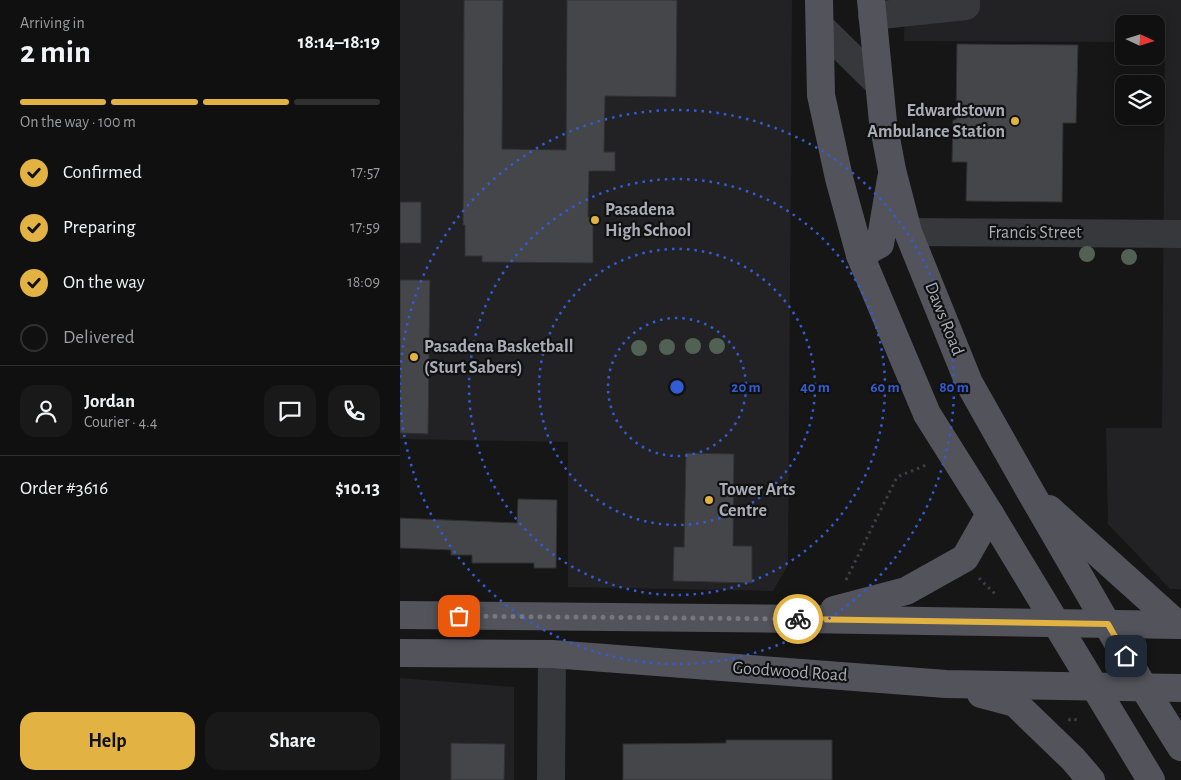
<!DOCTYPE html>
<meta charset="utf-8">
<style>
:root{--surface:#101011;--page:#19191a;--text:#f1f3f6;--muted:#9c9d9f;--line:#303031;--accent:#e2b343}
body{margin:0;font-family:"Alegreya Sans",sans-serif;background:var(--page);color:var(--text);height:100vh;display:flex;flex-direction:column;font-size:19px;white-space:nowrap}
*{box-sizing:border-box;margin:0}
p{font-size:16px;color:var(--muted)}
.icon{flex:none;width:28px;height:28px;fill:none;stroke:currentColor;stroke-width:2;stroke-linecap:round;stroke-linejoin:round}
.map{position:relative;flex:1;overflow:hidden}
.drawer{display:flex;flex-direction:column;background:var(--surface);width:400px}
.drawer>*{flex:none}
.needle{width:32px;rotate:94deg}
.fabs{position:absolute;left:715px;top:15px;display:grid;gap:10px}
.fabs a{display:grid;place-items:center;width:50px;height:50px;border-radius:10px;background:var(--surface);box-shadow:0 2px 12px #0003,0 0 0 1px var(--line);font-size:25px}
.pin{position:absolute;display:grid;place-items:center;width:42px;height:42px;color:#fff;margin:-21px;border-radius:10px;box-shadow:0 2px 8px #0006}
.courier{position:absolute;display:grid;place-items:center;width:50px;height:50px;margin:-25px;border:4px solid #e2b343;border-radius:50%;background:#fff;color:#222;box-shadow:0 1px 6px #0007}
.summary em{font-style:normal;font-weight:700}
.summary div{display:flex;flex-direction:column-reverse}
.summary{display:flex;align-items:center;justify-content:space-between;height:85px;padding:0 20px}
h1{font-size:32px;font-weight:700;line-height:38px}
.bar{display:grid;grid-template-columns:repeat(4,1fr);gap:8px 5px;align-content:center;height:60px;padding:0 20px}
.bar i{height:6px;border-radius:4px;background:var(--line)}
.bar .active{background:var(--accent)}
.bar p{grid-column:span 4}
.line{display:flex;align-items:center;gap:12px;padding:0 20px;border-top:1px solid var(--line)}
.line div{flex:1}
.round{display:grid;place-items:center;flex:none;width:52px;height:52px;border-radius:15px;background:var(--page)}
ol{padding:0 20px;list-style:none}
li{display:flex;align-items:center;gap:15px;height:55px}
li p{margin-inline-start:auto}
li .icon{padding:5px;border-radius:50%;background:var(--accent);color:#111;stroke-width:4}
li:last-child{color:var(--muted)}
li i{width:28px;height:28px;border:2px solid var(--line);border-radius:50%}
.cta{display:flex;gap:10px;margin-top:auto;padding:10px 20px}
.cta a{flex:1;height:58px;border-radius:15px;background:var(--accent);color:#111;font-size:20px;font-weight:700;line-height:58px;text-align:center}
.cta a+a{background:var(--page);color:var(--text)}
main{display:flex;flex:1;min-height:0}
.map>svg:first-child{display:block}
.built{fill:#222224}
.building{fill:#45464a;stroke:#303033}
.lines{fill:none;stroke-linecap:round;stroke-linejoin:round}
.path{stroke:#3d3e43;stroke-width:3;stroke-dasharray:2.5 4;stroke-linecap:butt}
.minor{stroke:#37383c;stroke-width:28}
.major{stroke:#53545b;stroke-width:28}
.tree{fill:#516153}
.done{stroke:#76787e;stroke-width:5;stroke-dasharray:0 9}
.route{stroke:#e2b343;stroke-width:6}
.ring{fill:none;stroke:#325cd3;stroke-width:2.5;stroke-dasharray:2.5 5}
.poi-dot{fill:#e2b343;stroke:#111112;stroke-width:2}
.labels{text-anchor:middle;dominant-baseline:central;stroke-width:4.5;stroke-linejoin:round;paint-order:stroke}
.poi-label{font-size:18px;font-weight:bold;fill:#a9acb6;stroke:#111112;text-anchor:start}
.street-label{font-size:18px;fill:#a9acb6;stroke:#111112}
.centre{fill:#325cd3;stroke:#111112;stroke-width:2.5}
.ring-label{font-size:15px;text-anchor:middle;font-weight:bold;fill:#325cd3;stroke:#111112;stroke-width:4.5;stroke-linejoin:round;paint-order:stroke}
</style>
<main>
<section class="drawer">
<div class="summary"><div><h1>2 min</h1><p>Arriving in</p></div><em>18:14–18:19</em></div>
<div class="bar"><i class="active"></i><i class="active"></i><i class="active"></i><i></i><p>On the way · 100 m</p></div>
<ol>
<li><svg class="icon" aria-label="check" viewBox="0 0 24 24"><path d="M5 12l5 5 9-10"/></svg>Confirmed<p>17:57</p></li>
<li><svg class="icon" aria-label="check" viewBox="0 0 24 24"><path d="M5 12l5 5 9-10"/></svg>Preparing<p>17:59</p></li>
<li><svg class="icon" aria-label="check" viewBox="0 0 24 24"><path d="M5 12l5 5 9-10"/></svg>On the way<p>18:09</p></li>
<li><i></i>Delivered</li>
</ol>
<div class="line" style="height:90px"><a class="round"><svg class="icon" aria-label="person" viewBox="0 0 24 24"><circle cx="12" cy="8" r="4"/><path d="M4 21q1-7 8-7t8 7"/></svg></a><div><b>Jordan</b><p>Courier · 4.4</p></div><a class="round"><svg class="icon" aria-label="chat" viewBox="0 0 24 24"><path d="M4 5h16v11H9l-5 4z"/></svg></a><a class="round"><svg class="icon" aria-label="phone" viewBox="0 0 24 24"><path d="M5 4h4l2 5-3 2q2 4 5 5l2-3 5 2v4C11 20 4 13 5 4z"/></svg></a></div>
<div class="line" style="height:65px"><div>Order #3616</div><b>$10.13</b></div>
<div class="cta"><a>Help</a><a>Share</a></div>
</section>
<div class="map">
<svg width="781" height="780" viewBox="0 0 781 780">
<rect width="100%" height="100%" fill="#161617"/>
<!-- built -->
<g class="built">
<polygon points="0,0 392,0 388,565 373,591 168,587 168,442 0,439"/>
<polygon points="505,0 781,0 781,589 770,589 708,524 706,428 762,428 765,43 756,42 756,24 724,24 724,42 504,41"/>
<polygon points="0,678 114,687 114,780 0,780"/>
</g>
<!-- building -->
<g class="building">
<polygon points="64,0 103,0 102,149 166,150 167,0 277,0 276,97 205,96 204,152 215,152 215,171 189,171 188,217 193,217 193,263 82,262 82,256 65,256 65,225 63,225"/>
<polygon points="557,44 678,45 676,123 663,123 662,202 566,201 567,162 552,162 553,120 556,120"/>
<rect x="0" y="202" width="21" height="41"/>
<polygon points="0,280 30,280 28,434 0,433"/>
<polygon points="286,453 334,454 333,546 352,546 352,583 273,581 274,547 284,547"/>
<polygon points="118,499 157,500 156,568 134,568 134,563 72,563 72,555 51,555 51,550 0,548 0,518 117,523"/>
<polygon points="326,740 432,740 432,780 223,780 223,744 326,743"/>
<polygon points="51,743 105,744 104,780 51,780"/>
</g>
<g class="lines">
<!-- path -->
<g class="path">
<polyline points="579,578 597,596"/>
<polyline points="446,580 497,477 526,465"/>
<polyline points="669,721 670,719 680,720"/>
</g>
<!-- minor -->
<g class="minor">
<polyline points="472,16 566,6 566,0"/>
<polyline points="420,26 479,84"/>
<polyline points="508,232 781,234"/>
<polyline points="151,780 152,654"/>
</g>
<!-- major -->
<g class="major">
<polyline points="419,0 421,95 439,178 460,255 527,414 590,514 751,780"/>
<polyline points="471,0 483,122 492,170 508,232 569,383 630,491 744,688 781,747"/>
<polyline points="460,255 480,244 491,179"/>
<polyline points="649,509 778,625"/>
<polyline points="434,610 506,591 565,558 590,514"/>
<polyline points="0,615 403,619 781,625"/>
<polyline points="0,653 152,654 546,684 781,688"/>
<polyline points="581,694 615,703 673,759 691,780"/>
</g>
</g>
<!-- trees -->
<g class="tree">
<circle cx="687" cy="254" r="8"/>
<circle cx="729" cy="257" r="8"/>
<circle cx="293" cy="346" r="8"/>
<circle cx="317" cy="346" r="8"/>
<circle cx="267" cy="347" r="8"/>
<circle cx="239" cy="348" r="8"/>
</g>
<g class="lines">
<!-- done -->
<polyline class="done" points="59,616 398,619"/>
<!-- route -->
<polyline class="route" points="398,619 708,624 726,656"/>
</g>
<!-- distance rings -->
<g class="ring">
<circle cx="277" cy="387" r="69"/>
<circle cx="277" cy="387" r="138"/>
<circle cx="277" cy="387" r="208"/>
<path d="M0 385A277 277 0 1 1 0 389"/>
</g>
<!-- markers -->
<g class="poi-dot">
<circle cx="615" cy="121" r="5"/>
<circle cx="195" cy="220" r="5"/>
<circle cx="14" cy="357" r="5"/>
<circle cx="309" cy="500" r="5"/>
</g>
<g class="labels">
<!-- poi labels -->
<g class="poi-label">
<text x="605" y="111" text-anchor="end">Edwardstown<tspan x="605" dy="21">Ambulance Station</tspan></text>
<text x="205" y="210">Pasadena<tspan x="205" dy="21">High School</tspan></text>
<text x="24" y="347">Pasadena Basketball<tspan x="24" dy="21">(Sturt Sabers)</tspan></text>
<text x="319" y="490">Tower Arts<tspan x="319" dy="21">Centre</tspan></text>
</g>
<!-- street labels -->
<g class="street-label">
<text x="635" y="233">Francis Street</text>
<text transform="translate(544 319) rotate(68)">Daws Road</text>
<text transform="translate(390 672) rotate(4)">Goodwood Road</text>
</g>
</g>
<circle cx="277" cy="387" r="8" class="centre"/>
<g class="ring-label">
<text x="346" y="392">20 m</text>
<text x="415" y="392">40 m</text>
<text x="485" y="392">60 m</text>
<text x="554" y="392">80 m</text>
</g>
</svg>
<div class="fabs">
<a><svg class="needle" viewBox="-14 -14 28 28"><path d="M0-13l5 13h-10z" fill="#e53935"/><path d="M0 13l5-13h-10z" fill="#9c9d9f"/></svg></a>
<a><svg class="icon" aria-label="layers" viewBox="0 0 24 24"><path d="M12 4l9 5-9 5-9-5zM3 14l9 5 9-5"/></svg></a>
</div>
<div class="pin" style="left:59px;top:616px;background:#ea580c"><svg class="icon" aria-label="bag" viewBox="0 0 24 24"><path d="M5 8h14l-1 12H6zM9 8a3 3 0 0 1 6 0"/></svg></div>
<div class="pin" style="left:726px;top:656px;background:#1f2937"><svg class="icon" aria-label="home" viewBox="0 0 24 24"><path d="M3 11l9-7 9 7M6 9v11h12V9"/></svg></div>
<div class="courier" style="left:398px;top:619px"><svg class="icon" aria-label="bike" viewBox="0 0 24 24"><circle cx="6" cy="16" r="4"/><circle cx="18" cy="16" r="4"/><path d="M6 16l4-8h5l3 8M10 8l3 8H6M13 5h3"/></svg></div>
</div>
</main>
